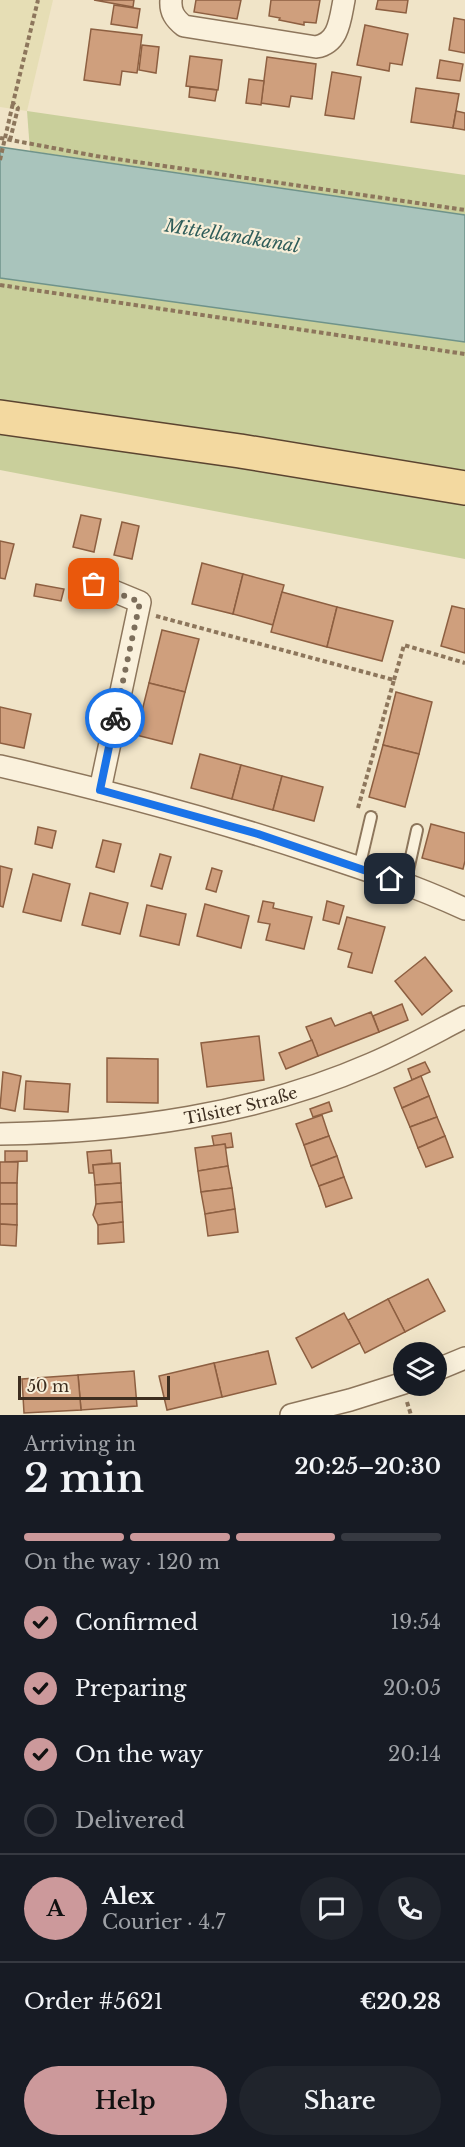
<!DOCTYPE html>
<meta charset="utf-8">
<style>
:root{--surface:#171b24;--page:#20242c;--text:#f1f3f6;--muted:#9ea1a6;--line:#363941;--accent:#cc999b}
body{margin:0;font-family:"Libre Baskerville",serif;background:var(--page);color:var(--text);height:100vh;display:flex;flex-direction:column;font-size:22px;white-space:nowrap}
*{box-sizing:border-box;margin:0}
p{font-size:20px;color:var(--muted)}
.icon{flex:none;width:33px;height:33px;fill:none;stroke:currentColor;stroke-width:2;stroke-linecap:round;stroke-linejoin:round}
.map{position:relative;height:1415px;overflow:hidden}
.details{display:flex;flex-direction:column;background:var(--surface);flex:1}
.details>*{flex:none}
.controls{position:absolute;left:393px;top:1342px;display:grid;gap:12px}
.controls a{display:grid;place-items:center;width:54px;height:54px;border-radius:50%;background:var(--surface);box-shadow:0 6px 24px #0002;font-size:30px}
.scale{position:absolute;left:18px;bottom:15px;width:152px;box-sizing:border-box;padding-left:6px;border:3px solid #3d2e20;border-top:0;font-size:16px;line-height:21px;white-space:nowrap;color:#3d2e20;-webkit-text-stroke:4px #f7eed8;paint-order:stroke}
.pin{position:absolute;display:grid;place-items:center;width:51px;height:51px;color:#fff;margin:-26px;border-radius:12px;box-shadow:0 3px 9px #0006}
.courier{position:absolute;display:grid;place-items:center;width:60px;height:60px;margin:-30px;border:4px solid #1a73e8;border-radius:50%;background:#fff;color:#222;box-shadow:0 2px 8px #0007}
.headline em{font-style:normal;font-weight:600}
.headline div{display:flex;flex-direction:column-reverse}
.headline{display:flex;align-items:center;justify-content:space-between;height:102px;padding:0 24px}
h1{font-size:39px;font-weight:600;line-height:45px}
.bar{display:grid;grid-template-columns:repeat(4,1fr);gap:9px 6px;align-content:center;height:72px;padding:0 24px}
.bar i{height:8px;border-radius:4px;background:var(--line)}
.bar .current{background:var(--accent)}
.bar p{grid-column:span 4}
.line{display:flex;align-items:center;gap:15px;padding:0 24px;border-top:2px solid var(--line)}
.line div{flex:1}
.round{display:grid;place-items:center;flex:none;width:63px;height:63px;border-radius:32px;background:var(--page)}
ol{padding:0 24px;list-style:none}
li{display:flex;align-items:center;gap:18px;height:66px}
li p{margin-inline-start:auto}
li .icon{padding:6px;border-radius:50%;background:var(--accent);color:#111;stroke-width:4}
li:last-child{color:var(--muted)}
li i{width:33px;height:33px;border:3px solid var(--line);border-radius:50%}
.cta{display:flex;gap:12px;margin-top:auto;padding:12px 24px}
.cta a{flex:1;height:69px;border-radius:36px;background:var(--accent);color:#111;font-size:24px;font-weight:600;line-height:69px;text-align:center}
.cta a+a{background:var(--page);color:var(--text)}
.map>svg:first-child{display:block}
.farmland{fill:#e6deb5}
.green{fill:#c9cf9b}
.water{fill:#a9c4bc;stroke:#6f938a;stroke-width:1.5}
.building{fill:#cf9f7d;stroke:#8d5f41;stroke-width:1.5}
.lines{fill:none;stroke-linecap:round;stroke-linejoin:round}
.lane-casing{stroke:#8d765c;stroke-width:14}
.street-casing{stroke:#8d765c;stroke-width:24}
.primary-casing{stroke:#5b4430;stroke-width:36}
.path{stroke:#8d765c;stroke-width:4;stroke-dasharray:4.5 3;stroke-linecap:butt}
.lane{stroke:#faf1dc;stroke-width:10}
.street{stroke:#faf1dc;stroke-width:21}
.primary{stroke:#f3d9a0;stroke-width:33}
.path-bridge{stroke:#8d765c;stroke-width:4;stroke-dasharray:4.5 3;stroke-linecap:butt}
.done{stroke:#7c6e5b;stroke-width:6;stroke-dasharray:0 10.8}
.route{stroke:#1a73e8;stroke-width:8}
.labels{text-anchor:middle;dominant-baseline:central;stroke-width:4.5;stroke-linejoin:round;paint-order:stroke}
.street-label{font-size:16px;fill:#3d2e20;stroke:#f7eed8}
.water-label{font-size:18px;font-style:italic;fill:#2f5d5a;stroke:#f7eed8}
</style>
<div class="map">
<svg width="465" height="1415" viewBox="0 0 465 1415">
<rect width="100%" height="100%" fill="#f0e4c8"/>
<!-- farmland -->
<polygon class="farmland" points="0,0 53,0 27,111 0,107"/>
<!-- green -->
<g class="green">
<polygon points="27,111 465,175 465,215 30,151"/>
<polygon points="0,278 465,342 465,559 0,470"/>
</g>
<!-- water -->
<polygon class="water" points="0,147 465,215 465,342 0,278"/>
<!-- building -->
<g class="building">
<polygon points="94,0 134,0 133,7"/>
<polygon points="196,0 241,0 237,19 194,12"/>
<polygon points="271,0 320,0 316,23 304,22 304,25 279,20 280,18 269,16"/>
<polygon points="378,0 408,0 406,13 376,9"/>
<polygon points="114,5 140,9 137,28 111,24"/>
<polygon points="454,18 465,20 465,53 449,50"/>
<polygon points="365,25 408,34 402,65 390,63 389,71 357,65"/>
<polygon points="91,29 142,35 137,73 122,71 120,85 84,80"/>
<polygon points="142,45 159,47 156,73 139,70"/>
<polygon points="190,56 222,60 218,90 186,86"/>
<polygon points="267,57 316,64 312,99 291,96 289,107 261,103"/>
<polygon points="440,60 463,64 460,81 437,78"/>
<polygon points="332,72 361,77 354,119 325,115"/>
<polygon points="249,79 264,81 261,105 246,103"/>
<polygon points="190,87 217,90 215,101 189,97"/>
<polygon points="416,88 459,94 453,128 411,122"/>
<polygon points="456,111 465,113 465,130 453,128"/>
<polygon points="81,515 101,519 94,552 73,547"/>
<polygon points="122,522 139,526 132,559 114,555"/>
<polygon points="0,541 14,544 5,579 0,578"/>
<polygon points="202,563 243,574 233,614 192,604"/>
<polygon points="243,574 284,585 273,625 233,614"/>
<polygon points="36,584 64,589 61,601 34,596"/>
<polygon points="282,592 337,607 327,647 271,632"/>
<polygon points="452,606 465,609 465,653 441,646"/>
<polygon points="337,607 393,621 382,661 327,647"/>
<polygon points="162,630 199,639 185,692 149,683"/>
<polygon points="149,683 185,692 172,744 136,735"/>
<polygon points="396,692 432,702 419,754 383,745"/>
<polygon points="0,707 31,714 24,748 0,743"/>
<polygon points="383,745 419,754 405,807 369,797"/>
<polygon points="200,754 241,765 232,799 191,788"/>
<polygon points="241,765 282,776 273,810 232,799"/>
<polygon points="282,776 323,787 314,821 273,810"/>
<polygon points="431,824 465,833 465,861 463,869 422,858"/>
<polygon points="38,827 56,831 52,848 35,844"/>
<polygon points="103,840 121,844 114,872 96,867"/>
<polygon points="160,854 171,857 162,889 151,886"/>
<polygon points="0,866 12,869 3,907 0,906"/>
<polygon points="212,868 222,871 216,892 206,889"/>
<polygon points="33,874 70,884 61,921 23,912"/>
<polygon points="90,893 128,903 120,934 82,925"/>
<polygon points="263,901 274,903 273,908 312,917 304,949 266,940 270,924 258,922"/>
<polygon points="327,901 344,906 339,924 323,920"/>
<polygon points="205,904 249,916 241,948 197,936"/>
<polygon points="147,905 186,914 179,945 140,936"/>
<polygon points="347,917 385,927 372,973 348,967 352,953 338,949"/>
<polygon points="425,957 452,991 422,1015 395,981"/>
<polygon points="402,1004 408,1020 379,1032 373,1016"/>
<polygon points="371,1012 379,1032 318,1056 306,1027 331,1018 335,1026"/>
<polygon points="259,1036 264,1080 207,1087 201,1043"/>
<polygon points="312,1040 318,1056 286,1069 279,1053"/>
<polygon points="107,1058 158,1059 158,1103 107,1102"/>
<polygon points="425,1062 430,1072 412,1080 408,1069"/>
<polygon points="3,1072 21,1076 15,1111 0,1108"/>
<polygon points="421,1076 429,1096 402,1108 394,1088"/>
<polygon points="26,1081 70,1084 68,1112 24,1109"/>
<polygon points="429,1096 437,1117 410,1127 402,1108"/>
<polygon points="329,1102 332,1111 313,1117 310,1109"/>
<polygon points="322,1115 329,1136 304,1145 296,1124"/>
<polygon points="437,1117 445,1136 418,1148 410,1127"/>
<polygon points="231,1133 233,1147 226,1148 225,1144 214,1146 212,1136"/>
<polygon points="329,1136 337,1156 311,1166 304,1145"/>
<polygon points="445,1136 453,1157 426,1167 418,1148"/>
<polygon points="225,1144 228,1166 198,1171 195,1148"/>
<polygon points="111,1150 112,1163 93,1165 94,1173 89,1173 87,1152"/>
<polygon points="5,1151 27,1151 27,1161 5,1162"/>
<polygon points="337,1156 344,1177 319,1186 311,1166"/>
<polygon points="0,1162 18,1162 17,1183 0,1183"/>
<polygon points="120,1163 121,1183 95,1185 93,1165"/>
<polygon points="228,1166 232,1188 201,1192 198,1171"/>
<polygon points="344,1177 352,1198 326,1207 319,1186"/>
<rect x="0" y="1183" width="17" height="21"/>
<polygon points="121,1183 122,1202 96,1204 95,1185"/>
<polygon points="232,1188 235,1209 205,1214 201,1192"/>
<polygon points="122,1202 123,1222 98,1225 93,1215 96,1204"/>
<polygon points="0,1204 17,1204 17,1225 0,1224"/>
<polygon points="235,1209 238,1232 208,1236 205,1214"/>
<polygon points="123,1222 124,1242 98,1244 98,1225"/>
<polygon points="0,1224 17,1225 16,1246 0,1245"/>
<polygon points="428,1279 445,1311 405,1332 388,1299"/>
<polygon points="388,1299 405,1332 365,1353 348,1320"/>
<polygon points="344,1313 360,1343 312,1368 296,1338"/>
<polygon points="268,1351 276,1384 222,1397 214,1363"/>
<polygon points="214,1363 222,1397 167,1410 159,1376"/>
<polygon points="134,1371 137,1406 81,1410 78,1375"/>
<polygon points="78,1375 81,1410 24,1413 22,1379"/>
</g>
<g class="lines">
<!-- lane casing -->
<g class="lane-casing">
<g id="lane">
<polyline points="359,868 371,817"/>
<polyline points="405,884 417,830"/>
</g>
</g>
<!-- street casing -->
<g class="street-casing">
<g id="street">
<path d="M171,0c-1,12 4,19 13,26l132,21c23,-4 24,-27 28,-47"/>
<polyline points="94,583 140,602 100,790"/>
<path d="M0,766c105,24 209,52 312,86 52,17 104,34 153,57"/>
<path id="s1" d="M0,1134c127,-2 254,-19 371,-70 33,-14 63,-31 94,-47"/>
<polyline points="436,1370 465,1358"/>
<polyline points="291,1415 350,1400 404,1383"/>
</g>
</g>
<!-- primary casing -->
<g class="primary-casing">
<polyline id="primary" points="0,417 240,451 465,488"/>
</g>
<!-- path -->
<g class="path">
<polyline points="0,138 96,156 465,210"/>
<polyline points="10,140 18,108 13,103 38,0"/>
<polyline points="0,285 465,354"/>
<polyline points="156,616 394,680 358,808"/>
<polyline points="394,680 404,645 465,663"/>
<polyline points="407,1402 411,1415"/>
</g>
<!-- lane -->
<use href="#lane" class="lane"/>
<!-- street -->
<use href="#street" class="street"/>
<!-- primary -->
<use href="#primary" class="primary"/>
<!-- path-bridge -->
<polyline class="path-bridge" points="0,160 13,103"/>
</g>
<g class="lines">
<!-- done -->
<polyline class="done" points="94,584 140,602 115,718"/>
<!-- route -->
<polyline class="route" points="115,718 100,790 258,834 390,879"/>
</g>
<g class="labels">
<!-- street labels -->
<g class="street-label">
<text stroke="none"><textPath href="#s1" startOffset="243">Tilsiter Straße</textPath></text>
</g>
<!-- water labels -->
<g class="water-label">
<text transform="translate(232 236) rotate(9)">Mittellandkanal</text>
</g>
</g>
</svg>
<div class="controls">
<a><svg class="icon" aria-label="layers" viewBox="0 0 24 24"><path d="M12 4l9 5-9 5-9-5zM3 14l9 5 9-5"/></svg></a>
</div>
<div class="scale">50 m</div>
<div class="pin" style="left:94px;top:584px;background:#ea580c"><svg class="icon" aria-label="bag" viewBox="0 0 24 24"><path d="M5 8h14l-1 12H6zM9 8a3 3 0 0 1 6 0"/></svg></div>
<div class="pin" style="left:390px;top:879px;background:#1f2937"><svg class="icon" aria-label="home" viewBox="0 0 24 24"><path d="M3 11l9-7 9 7M6 9v11h12V9"/></svg></div>
<div class="courier" style="left:115px;top:718px"><svg class="icon" aria-label="bike" viewBox="0 0 24 24"><circle cx="6" cy="16" r="4"/><circle cx="18" cy="16" r="4"/><path d="M6 16l4-8h5l3 8M10 8l3 8H6M13 5h3"/></svg></div>
</div>
<section class="details">
<div class="headline"><div><h1>2 min</h1><p>Arriving in</p></div><em>20:25–20:30</em></div>
<div class="bar"><i class="current"></i><i class="current"></i><i class="current"></i><i></i><p>On the way · 120 m</p></div>
<ol>
<li><svg class="icon" aria-label="check" viewBox="0 0 24 24"><path d="M5 12l5 5 9-10"/></svg>Confirmed<p>19:54</p></li>
<li><svg class="icon" aria-label="check" viewBox="0 0 24 24"><path d="M5 12l5 5 9-10"/></svg>Preparing<p>20:05</p></li>
<li><svg class="icon" aria-label="check" viewBox="0 0 24 24"><path d="M5 12l5 5 9-10"/></svg>On the way<p>20:14</p></li>
<li><i></i>Delivered</li>
</ol>
<div class="line" style="height:108px"><b class="round" style="background:var(--accent);color:#111">A</b><div><b>Alex</b><p>Courier · 4.7</p></div><a class="round"><svg class="icon" aria-label="chat" viewBox="0 0 24 24"><path d="M4 5h16v11H9l-5 4z"/></svg></a><a class="round"><svg class="icon" aria-label="phone" viewBox="0 0 24 24"><path d="M5 4h4l2 5-3 2q2 4 5 5l2-3 5 2v4C11 20 4 13 5 4z"/></svg></a></div>
<div class="line" style="height:78px"><div>Order #5621</div><b>€20.28</b></div>
<div class="cta"><a>Help</a><a>Share</a></div>
</section>
